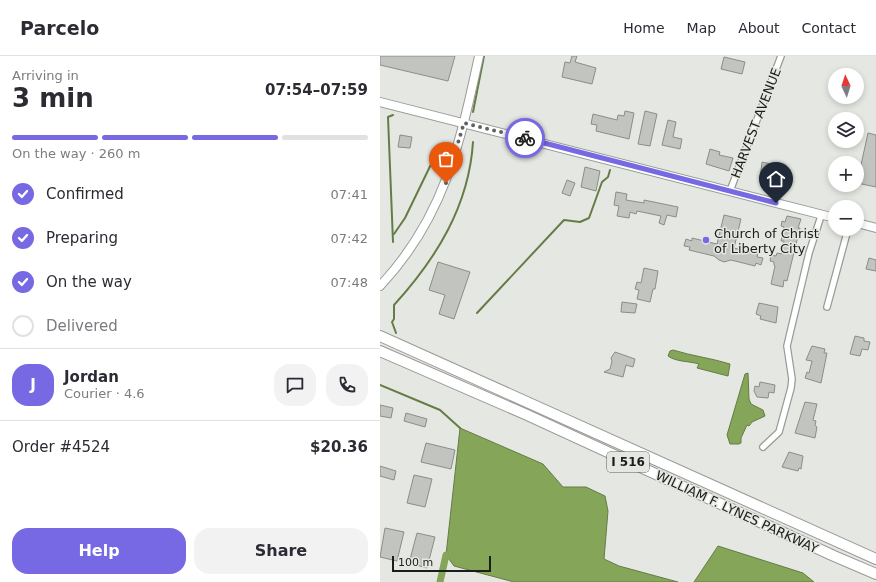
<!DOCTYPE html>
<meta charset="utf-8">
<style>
:root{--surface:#fff;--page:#f2f2f3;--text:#2b2b33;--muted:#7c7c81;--line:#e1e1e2;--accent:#7768e3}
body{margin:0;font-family:"DejaVu Sans",sans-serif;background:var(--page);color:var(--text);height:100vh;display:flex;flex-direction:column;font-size:15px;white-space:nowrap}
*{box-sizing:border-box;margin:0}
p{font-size:13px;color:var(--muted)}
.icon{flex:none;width:22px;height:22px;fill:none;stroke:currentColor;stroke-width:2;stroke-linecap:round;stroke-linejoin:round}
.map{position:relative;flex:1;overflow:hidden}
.drawer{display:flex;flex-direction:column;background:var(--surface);width:380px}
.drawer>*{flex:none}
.needle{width:26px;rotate:356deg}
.buttons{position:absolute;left:448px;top:12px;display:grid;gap:8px}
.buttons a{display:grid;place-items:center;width:36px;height:36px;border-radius:50%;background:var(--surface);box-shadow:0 2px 6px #0003;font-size:20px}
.scale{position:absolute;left:12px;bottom:10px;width:99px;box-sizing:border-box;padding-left:4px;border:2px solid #1c1d1b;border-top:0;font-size:11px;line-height:14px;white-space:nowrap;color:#1c1d1b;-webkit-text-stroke:3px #e5e8e2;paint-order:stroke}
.pin{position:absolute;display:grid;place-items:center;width:34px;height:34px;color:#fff;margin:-41px -17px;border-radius:50% 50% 50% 0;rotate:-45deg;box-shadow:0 0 4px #0007}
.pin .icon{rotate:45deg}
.courier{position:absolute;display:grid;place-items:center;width:40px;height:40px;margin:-20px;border:3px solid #7768e3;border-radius:50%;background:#fff;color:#222;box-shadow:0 1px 5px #0007}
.head em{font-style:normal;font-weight:800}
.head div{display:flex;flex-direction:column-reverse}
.head{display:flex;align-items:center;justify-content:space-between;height:68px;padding:0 12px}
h1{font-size:26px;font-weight:800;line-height:30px}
.bar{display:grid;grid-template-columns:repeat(4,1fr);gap:6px 4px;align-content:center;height:48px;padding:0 12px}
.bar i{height:5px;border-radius:3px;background:var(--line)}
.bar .selected{background:var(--accent)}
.bar p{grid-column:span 4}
.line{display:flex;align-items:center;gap:10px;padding:0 12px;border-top:1px solid var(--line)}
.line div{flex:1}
.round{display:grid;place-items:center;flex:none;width:42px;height:42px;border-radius:16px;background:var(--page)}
ol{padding:0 12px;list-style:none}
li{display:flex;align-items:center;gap:12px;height:44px}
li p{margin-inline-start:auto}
li .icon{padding:4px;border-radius:50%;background:var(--accent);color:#fff;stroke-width:4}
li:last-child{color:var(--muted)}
li i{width:22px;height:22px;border:2px solid var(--line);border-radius:50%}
.primary-button{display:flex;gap:8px;margin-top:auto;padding:8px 12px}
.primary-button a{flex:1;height:46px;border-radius:16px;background:var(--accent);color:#fff;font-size:16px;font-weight:800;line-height:46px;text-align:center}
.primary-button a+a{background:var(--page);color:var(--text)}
header{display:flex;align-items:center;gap:24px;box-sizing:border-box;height:56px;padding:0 20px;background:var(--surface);border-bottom:1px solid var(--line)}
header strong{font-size:19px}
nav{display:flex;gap:22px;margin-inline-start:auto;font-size:14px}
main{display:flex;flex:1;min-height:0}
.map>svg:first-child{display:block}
.water{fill:#85a558;stroke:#667c46}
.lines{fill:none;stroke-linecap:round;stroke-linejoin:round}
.stream{stroke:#667c46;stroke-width:2}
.canal{stroke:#85a558;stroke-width:7}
.building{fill:#c2c4bf;stroke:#8b8d88}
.street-casing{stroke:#989b96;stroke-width:8}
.secondary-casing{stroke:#989b96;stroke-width:10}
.highway-casing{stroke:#989b96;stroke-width:12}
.street{stroke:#fff;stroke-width:5.5}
.secondary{stroke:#fff;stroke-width:8}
.highway{stroke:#fff;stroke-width:10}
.done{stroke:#626461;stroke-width:4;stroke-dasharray:0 7.2}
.route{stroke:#7768e3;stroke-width:5}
.poi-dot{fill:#7768e3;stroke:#e5e8e2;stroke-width:1.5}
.labels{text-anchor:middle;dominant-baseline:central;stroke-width:3;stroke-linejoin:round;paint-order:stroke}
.shield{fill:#e5e8e2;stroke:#585a57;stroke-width:1}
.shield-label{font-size:12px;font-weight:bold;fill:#1c1d1b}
.street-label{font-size:13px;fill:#1c1d1b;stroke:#e5e8e2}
.poi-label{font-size:13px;fill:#1c1d1b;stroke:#e5e8e2;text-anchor:start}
</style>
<header>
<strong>Parcelo</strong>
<nav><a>Home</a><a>Map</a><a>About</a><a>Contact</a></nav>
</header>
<main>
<section class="drawer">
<div class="head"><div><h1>3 min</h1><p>Arriving in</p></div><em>07:54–07:59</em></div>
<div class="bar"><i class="selected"></i><i class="selected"></i><i class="selected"></i><i></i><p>On the way · 260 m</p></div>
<ol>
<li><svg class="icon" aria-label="check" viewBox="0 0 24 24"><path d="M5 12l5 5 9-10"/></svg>Confirmed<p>07:41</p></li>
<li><svg class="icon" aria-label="check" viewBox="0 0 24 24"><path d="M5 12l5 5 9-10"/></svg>Preparing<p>07:42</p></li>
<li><svg class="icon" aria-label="check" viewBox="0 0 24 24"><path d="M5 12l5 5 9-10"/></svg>On the way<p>07:48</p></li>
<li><i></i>Delivered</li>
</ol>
<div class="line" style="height:72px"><b class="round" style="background:var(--accent);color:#fff">J</b><div><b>Jordan</b><p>Courier · 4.6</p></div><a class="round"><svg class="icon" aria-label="chat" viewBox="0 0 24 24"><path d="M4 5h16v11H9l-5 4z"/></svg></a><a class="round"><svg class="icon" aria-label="phone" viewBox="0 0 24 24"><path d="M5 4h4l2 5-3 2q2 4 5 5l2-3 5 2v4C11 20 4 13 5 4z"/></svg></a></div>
<div class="line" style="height:52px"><div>Order #4524</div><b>$20.36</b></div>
<div class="primary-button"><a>Help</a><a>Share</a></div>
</section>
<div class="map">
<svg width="496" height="526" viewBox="0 0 496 526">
<rect width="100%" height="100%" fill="#e5e8e2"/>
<!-- water -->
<g class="water">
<path d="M293,294c19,6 38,8 57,14l-2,12 -31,-8 2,-4c-10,-3 -23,-2 -31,-8l2,-5z"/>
<polygon points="368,317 369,343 371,348 383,354 385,360 372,366 369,370 367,369 361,382 361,387 359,388 350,388 347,379 365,318"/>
<polygon points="80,372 163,408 183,431 206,431 225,440 228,455 224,503 239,510 298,526 134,526 74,510 66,499"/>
<polygon points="338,490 423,517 434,526 314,526"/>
</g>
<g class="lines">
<!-- stream -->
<g class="stream">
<polyline points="93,56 104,0"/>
<polyline points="14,178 25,162 56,98"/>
<polyline points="13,186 8,61 13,59"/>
<polyline points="97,257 184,164 200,166 209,162 222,126 228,121 230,114"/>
<path d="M16,277l-4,-11 2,-3v-14c42,-46 75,-99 79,-163"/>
<polyline points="0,329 60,354 80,372"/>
</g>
<!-- canal -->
<polyline class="canal" points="60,526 66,499"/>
</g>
<!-- building -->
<g class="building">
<polygon points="0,0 75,0 68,25 0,9"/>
<polygon points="192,0 197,0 195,6 216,12 212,28 182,21 185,6 190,7"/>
<polygon points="344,1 365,6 362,18 341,13"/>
<polygon points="245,55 254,57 249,83 216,75 217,69 211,68 213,58 237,64 238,59 244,60"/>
<polygon points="265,55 277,58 270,90 258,88"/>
<polygon points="288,64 296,66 293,81 302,83 300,93 282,89"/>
<polygon points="488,77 496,79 496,131 477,127"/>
<polygon points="20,79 32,81 30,92 18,91"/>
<polygon points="330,93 340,96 339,99 353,102 349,115 326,108"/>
<polygon points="382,106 391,108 389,124 380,123"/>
<polygon points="205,111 220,115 216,135 201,131"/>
<polygon points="187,124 195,127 190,140 182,137"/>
<polygon points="236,136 247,138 246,144 264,147 264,144 298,151 296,161 287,159 284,169 279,167 281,160 257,155 256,158 250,156 249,162 237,160 239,150 234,149"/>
<polygon points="344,159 361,163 354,192 378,198 377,201 383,202 381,209 376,207 375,210 351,204 344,206 339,204 334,200 309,194 310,191 304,190 306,183 312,185 312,182 337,188"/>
<polygon points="407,160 421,163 418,172 420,172 407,225 404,224 403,231 391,228 395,210 394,209 394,206 390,205 391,199 396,200 397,197 402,198 404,185 401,185 404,171 401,170 402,165 405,166"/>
<polygon points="489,202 496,204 496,215 486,213"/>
<polygon points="58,206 90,216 74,263 59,258 65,239 49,234"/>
<polygon points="264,212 278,215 275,233 273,233 270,246 257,243 259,234 255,233 257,226 261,227"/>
<polygon points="242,246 257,248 255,257 241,256"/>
<polygon points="379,247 398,251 396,267 380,263 381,260 376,258"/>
<polygon points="475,280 484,282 484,285 490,286 488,294 482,293 480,300 470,298"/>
<polygon points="432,290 445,293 444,297 447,297 441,327 425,322 427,316 429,317 432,305 426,304"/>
<polygon points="235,296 255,303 253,311 246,309 243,321 224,316 230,313 232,305 231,302"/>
<polygon points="380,326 395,329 394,337 389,336 388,342 377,341 374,335 375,330 379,331"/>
<polygon points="425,346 437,348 433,364 436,365 435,369 437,371 435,382 415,377"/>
<polygon points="0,349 13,352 11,362 0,360"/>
<polygon points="26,357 47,363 45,371 24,365"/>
<polygon points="46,387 75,394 71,413 41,406"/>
<polygon points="409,396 423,400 421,413 419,412 418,415 402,411"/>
<polygon points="0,410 16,415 14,424 0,420"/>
<polygon points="34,419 52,423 45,451 27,447"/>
<polygon points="5,472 24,476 17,505 0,501"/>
<polygon points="37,477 55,481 47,512 29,507"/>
</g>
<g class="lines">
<!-- street casing -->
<g class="street-casing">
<g id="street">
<polyline points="350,135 401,0"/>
<polyline points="447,251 468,173"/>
<polyline points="383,391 399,376 411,332 412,323 407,290 429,197 441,160"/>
</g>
</g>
<!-- secondary casing -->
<g class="secondary-casing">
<g id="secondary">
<polyline points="0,46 455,162"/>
<polyline points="477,167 496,172"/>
<path d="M0,230c64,-68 80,-142 99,-230"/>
</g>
</g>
<!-- highway casing -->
<g class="highway-casing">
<g id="highway">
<polyline points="0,280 496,503"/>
<polyline points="0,295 145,358 454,500 496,518"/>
</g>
</g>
<!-- street -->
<use href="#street" class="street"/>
<!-- secondary -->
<use href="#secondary" class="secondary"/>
<!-- highway -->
<use href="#highway" class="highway"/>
</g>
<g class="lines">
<!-- done -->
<polyline class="done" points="66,127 84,67 145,82"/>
<!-- route -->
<polyline class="route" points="145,82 396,147"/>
</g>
<!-- markers -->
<circle class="poi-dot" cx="326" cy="184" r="4"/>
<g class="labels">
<!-- shield labels -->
<rect class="shield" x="227" y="396" width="42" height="20" rx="3"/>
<g class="shield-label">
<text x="248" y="406">I 516</text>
</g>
<!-- street labels -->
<g class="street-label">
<text transform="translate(376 67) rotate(-69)">HARVEST AVENUE</text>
<text transform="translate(357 456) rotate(25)">WILLIAM F. LYNES PARKWAY</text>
</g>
<!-- poi labels -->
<g class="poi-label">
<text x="334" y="177">Church of Christ<tspan x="334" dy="15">of Liberty City</tspan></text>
</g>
</g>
</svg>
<div class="buttons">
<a><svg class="needle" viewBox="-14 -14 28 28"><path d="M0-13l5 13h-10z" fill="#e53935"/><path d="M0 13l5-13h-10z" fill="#7c7c81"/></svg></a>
<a><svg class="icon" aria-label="layers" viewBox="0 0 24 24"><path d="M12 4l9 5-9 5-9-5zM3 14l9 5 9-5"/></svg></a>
<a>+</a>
<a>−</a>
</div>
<div class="scale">100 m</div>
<div class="pin" style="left:66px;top:127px;background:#ea580c"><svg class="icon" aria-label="bag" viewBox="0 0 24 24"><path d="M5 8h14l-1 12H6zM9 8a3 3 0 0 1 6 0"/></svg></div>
<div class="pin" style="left:396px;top:147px;background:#1f2937"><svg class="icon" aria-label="home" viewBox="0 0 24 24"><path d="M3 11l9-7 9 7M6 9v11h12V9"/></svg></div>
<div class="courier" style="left:145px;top:82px"><svg class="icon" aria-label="bike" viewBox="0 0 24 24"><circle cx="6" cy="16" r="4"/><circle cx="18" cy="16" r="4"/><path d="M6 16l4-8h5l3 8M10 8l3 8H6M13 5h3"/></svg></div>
</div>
</main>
